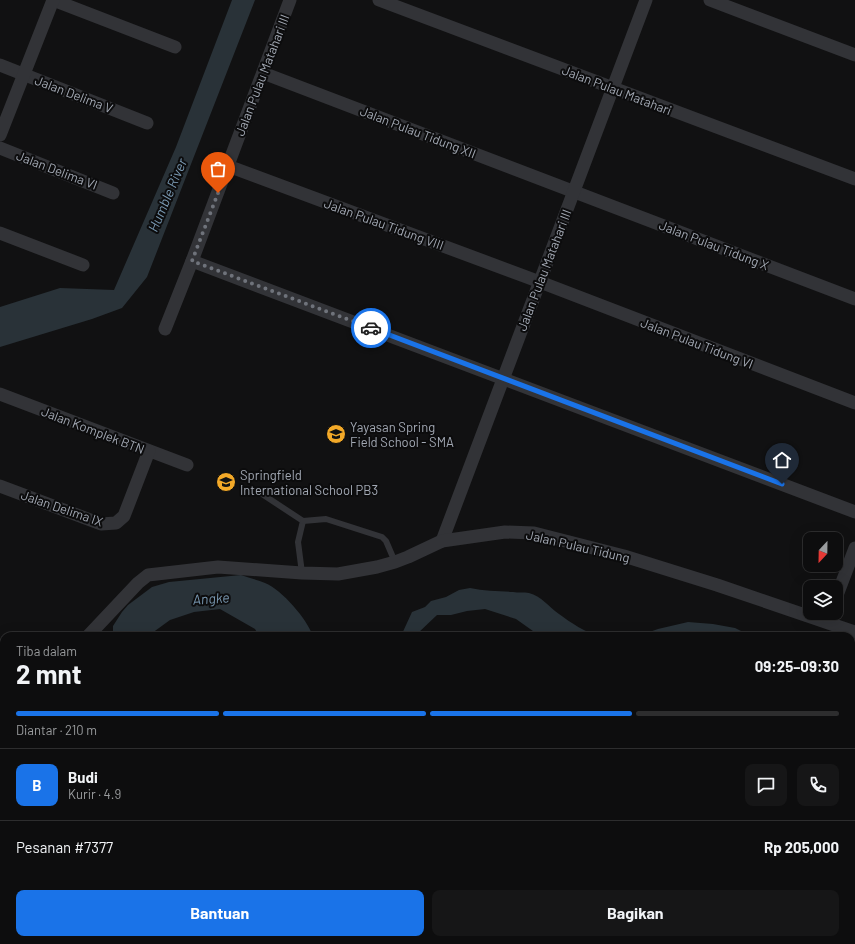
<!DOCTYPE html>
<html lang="id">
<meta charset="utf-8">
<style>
:root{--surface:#0d0d0e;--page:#161617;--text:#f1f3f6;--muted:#9a9c9e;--line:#2d2d2e;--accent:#1a73e8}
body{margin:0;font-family:Barlow,sans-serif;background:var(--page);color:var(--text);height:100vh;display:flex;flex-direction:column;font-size:15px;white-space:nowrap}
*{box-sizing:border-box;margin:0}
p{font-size:13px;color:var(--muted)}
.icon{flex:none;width:22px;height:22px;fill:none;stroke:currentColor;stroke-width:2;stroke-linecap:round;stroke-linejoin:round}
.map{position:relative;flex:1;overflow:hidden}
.sheet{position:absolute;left:0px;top:632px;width:855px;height:312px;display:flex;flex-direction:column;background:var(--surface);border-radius:12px 12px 0 0;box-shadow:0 4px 16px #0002,0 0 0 1px var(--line)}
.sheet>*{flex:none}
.needle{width:26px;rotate:202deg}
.tools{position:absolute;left:803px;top:532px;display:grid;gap:8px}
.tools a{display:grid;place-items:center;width:40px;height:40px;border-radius:8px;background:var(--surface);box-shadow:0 4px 16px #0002,0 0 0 1px var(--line);font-size:20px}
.pin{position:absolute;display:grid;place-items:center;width:34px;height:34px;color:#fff;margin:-41px -17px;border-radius:50% 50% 50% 0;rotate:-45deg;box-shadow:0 0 4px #0007}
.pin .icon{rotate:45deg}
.courier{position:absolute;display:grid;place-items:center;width:40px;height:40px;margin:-20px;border:3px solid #1a73e8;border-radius:50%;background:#fff;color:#222;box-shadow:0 1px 5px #0007}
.overview em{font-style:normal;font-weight:700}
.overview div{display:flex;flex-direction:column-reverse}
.overview{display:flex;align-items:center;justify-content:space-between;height:68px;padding:0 16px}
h1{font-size:26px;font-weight:700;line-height:30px}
.bar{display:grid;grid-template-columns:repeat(4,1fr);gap:6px 4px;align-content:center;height:48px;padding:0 16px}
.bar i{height:5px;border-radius:3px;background:var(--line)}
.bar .on{background:var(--accent)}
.bar p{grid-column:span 4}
.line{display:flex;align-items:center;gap:10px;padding:0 16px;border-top:1px solid var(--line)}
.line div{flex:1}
.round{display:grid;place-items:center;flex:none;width:42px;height:42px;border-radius:8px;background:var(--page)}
.action{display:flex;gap:8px;margin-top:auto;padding:8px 16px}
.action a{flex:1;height:46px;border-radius:8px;background:var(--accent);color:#fff;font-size:16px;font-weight:700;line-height:46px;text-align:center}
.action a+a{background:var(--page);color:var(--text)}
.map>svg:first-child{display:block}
.green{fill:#1d251e}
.water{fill:#293238}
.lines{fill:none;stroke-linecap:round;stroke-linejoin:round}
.stream{stroke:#293238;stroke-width:4}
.service{stroke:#323337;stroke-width:6}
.minor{stroke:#323337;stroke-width:13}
.tertiary{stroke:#323337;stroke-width:16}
.done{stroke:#6f737b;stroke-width:4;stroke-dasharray:0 7.2}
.route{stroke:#1a73e8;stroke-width:5}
.labels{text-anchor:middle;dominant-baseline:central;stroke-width:4;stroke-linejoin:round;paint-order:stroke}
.street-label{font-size:13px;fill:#a2a8b3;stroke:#0c0c0d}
.poi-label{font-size:13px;fill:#a2a8b3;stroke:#0c0c0d;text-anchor:start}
.water-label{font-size:14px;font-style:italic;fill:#7897b0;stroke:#0c0c0d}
</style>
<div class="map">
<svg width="855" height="944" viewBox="0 0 855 944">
<rect width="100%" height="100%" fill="#111112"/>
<!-- green -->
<polygon class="green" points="466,940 532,940 549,944 465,944"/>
<!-- water -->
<g class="water">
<polygon points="232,0 255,0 147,277 122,308 92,319 0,347 0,307 60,288 114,290 176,147"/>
<path d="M241,575c8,3 17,5 24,8 17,7 42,36 48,53h-54l-4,-7 -35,-20 -26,3 -24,8 -22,16h-35v-10l9,-14 6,-7 24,-18 17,-5z"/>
<path d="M470,588c14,3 29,3 43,4 5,1 11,0 16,1 12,3 20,14 30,21 12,9 26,18 40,22h-59l-24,-17 -31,-10 -18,2 -16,4h-14l-20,19 -1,2h-15l11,-24 13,-5 6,-6 15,-4 13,-7z"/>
<polygon points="688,622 713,624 735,628 751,636 638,636 658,629"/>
<polygon points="0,657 4,658 4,705 0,704"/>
<polygon points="855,716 855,742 851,743 851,717"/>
</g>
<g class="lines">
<!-- stream -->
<g class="stream">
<polyline points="0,778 4,784"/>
<polyline points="0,847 4,842"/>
</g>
<!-- service -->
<g class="service">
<polyline points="262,494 303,521 298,542 302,573"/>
<polyline points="303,521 326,519 382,537 386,541 395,562"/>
<polyline points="2,717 4,719"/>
</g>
<!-- minor -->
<g class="minor">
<polyline points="53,0 175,47"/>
<polyline points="379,0 855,179"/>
<polyline points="710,0 855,55"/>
<polyline points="0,65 147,123"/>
<polyline points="263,73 855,299"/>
<polyline points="0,135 53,0"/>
<polyline points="0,148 113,193"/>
<polyline points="228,166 540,282 855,403"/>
<polyline points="0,233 83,265"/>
<polyline points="192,261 855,512"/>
<polyline points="165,329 192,261 290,0"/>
<polyline points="0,394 187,465"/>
<polyline points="0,486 101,524 116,523 124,516 149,451"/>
<polyline points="442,541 646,0"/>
<polyline points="836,598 855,548"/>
<polyline points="88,636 138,583 148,575 218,567 302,573 338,574 377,567 395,562 408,557 442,541 505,532 534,533 624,556 717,585 855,632"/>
<polyline points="851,769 854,762"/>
<polyline points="121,940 162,944"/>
<polyline points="38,944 39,940"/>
<polyline points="219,944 220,940"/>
<polyline points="460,944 461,940"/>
<polyline points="657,944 658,940"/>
</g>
<!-- tertiary -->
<g class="tertiary">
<polyline points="0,865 4,861"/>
<polyline points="579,940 596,944"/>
</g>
</g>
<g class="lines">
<!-- done -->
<polyline class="done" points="218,193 192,261 371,328"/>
<!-- route -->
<polyline class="route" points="371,328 782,484"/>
</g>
<!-- icons -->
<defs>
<g id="school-disc" transform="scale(1)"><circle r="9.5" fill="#f3a928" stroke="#0c0c0d"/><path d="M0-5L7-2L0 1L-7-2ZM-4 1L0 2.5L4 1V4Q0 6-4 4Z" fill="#111"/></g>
</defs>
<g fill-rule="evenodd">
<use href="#school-disc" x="336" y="434"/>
<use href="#school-disc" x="226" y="482"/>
</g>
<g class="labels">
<!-- street labels -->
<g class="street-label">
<text transform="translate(262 75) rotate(-69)">Jalan Pulau Matahari III</text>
<text transform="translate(617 90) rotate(21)">Jalan Pulau Matahari</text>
<text transform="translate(74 94) rotate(21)">Jalan Delima V</text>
<text transform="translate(418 132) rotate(21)">Jalan Pulau Tidung XII</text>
<text transform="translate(57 170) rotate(21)">Jalan Delima VI</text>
<text transform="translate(384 224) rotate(20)">Jalan Pulau Tidung VIII</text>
<text transform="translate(714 245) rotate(21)">Jalan Pulau Tidung X</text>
<text transform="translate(544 270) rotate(-69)">Jalan Pulau Matahari III</text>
<text transform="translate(697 343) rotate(21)">Jalan Pulau Tidung VI</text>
<text transform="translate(93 430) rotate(21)">Jalan Komplek BTN</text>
<text transform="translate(62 508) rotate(19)">Jalan Delima IX</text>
<text transform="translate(578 546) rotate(13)">Jalan Pulau Tidung</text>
</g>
<!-- poi labels -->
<g class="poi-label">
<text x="350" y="427">Yayasan Spring<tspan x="350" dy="15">Field School - SMA</tspan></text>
<text x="240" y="475">Springfield<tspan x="240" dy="15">International School PB3</tspan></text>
</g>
<!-- water labels -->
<g class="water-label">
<text transform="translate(167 195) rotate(-67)">Humble River</text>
<text transform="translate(211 598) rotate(-4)">Angke</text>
</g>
</g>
</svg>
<div class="tools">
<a><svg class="needle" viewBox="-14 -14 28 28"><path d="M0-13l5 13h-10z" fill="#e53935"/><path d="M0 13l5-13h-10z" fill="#9a9c9e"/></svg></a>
<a><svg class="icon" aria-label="layers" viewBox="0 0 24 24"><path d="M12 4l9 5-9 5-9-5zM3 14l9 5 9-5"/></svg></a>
</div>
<div class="pin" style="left:218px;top:193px;background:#ea580c"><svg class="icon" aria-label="bag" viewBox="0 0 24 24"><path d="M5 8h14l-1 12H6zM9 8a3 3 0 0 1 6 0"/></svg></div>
<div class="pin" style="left:782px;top:484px;background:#1f2937"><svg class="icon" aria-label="home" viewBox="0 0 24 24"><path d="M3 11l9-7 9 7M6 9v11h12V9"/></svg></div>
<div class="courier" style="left:371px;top:328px"><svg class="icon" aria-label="car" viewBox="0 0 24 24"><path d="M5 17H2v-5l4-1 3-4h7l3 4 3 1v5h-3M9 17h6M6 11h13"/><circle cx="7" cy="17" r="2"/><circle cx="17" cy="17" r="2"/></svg></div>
<section class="sheet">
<div class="overview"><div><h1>2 mnt</h1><p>Tiba dalam</p></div><em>09:25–09:30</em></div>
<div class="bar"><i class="on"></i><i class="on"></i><i class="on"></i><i></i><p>Diantar · 210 m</p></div>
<div class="line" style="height:72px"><b class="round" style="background:var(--accent);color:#fff">B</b><div><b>Budi</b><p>Kurir · 4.9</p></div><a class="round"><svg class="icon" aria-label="chat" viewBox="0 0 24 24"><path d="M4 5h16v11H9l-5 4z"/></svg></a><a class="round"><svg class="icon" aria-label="phone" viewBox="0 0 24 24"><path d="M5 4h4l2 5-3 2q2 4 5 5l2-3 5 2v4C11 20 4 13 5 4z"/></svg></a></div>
<div class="line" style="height:52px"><div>Pesanan #7377</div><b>Rp 205,000</b></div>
<div class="action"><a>Bantuan</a><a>Bagikan</a></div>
</section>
</div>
